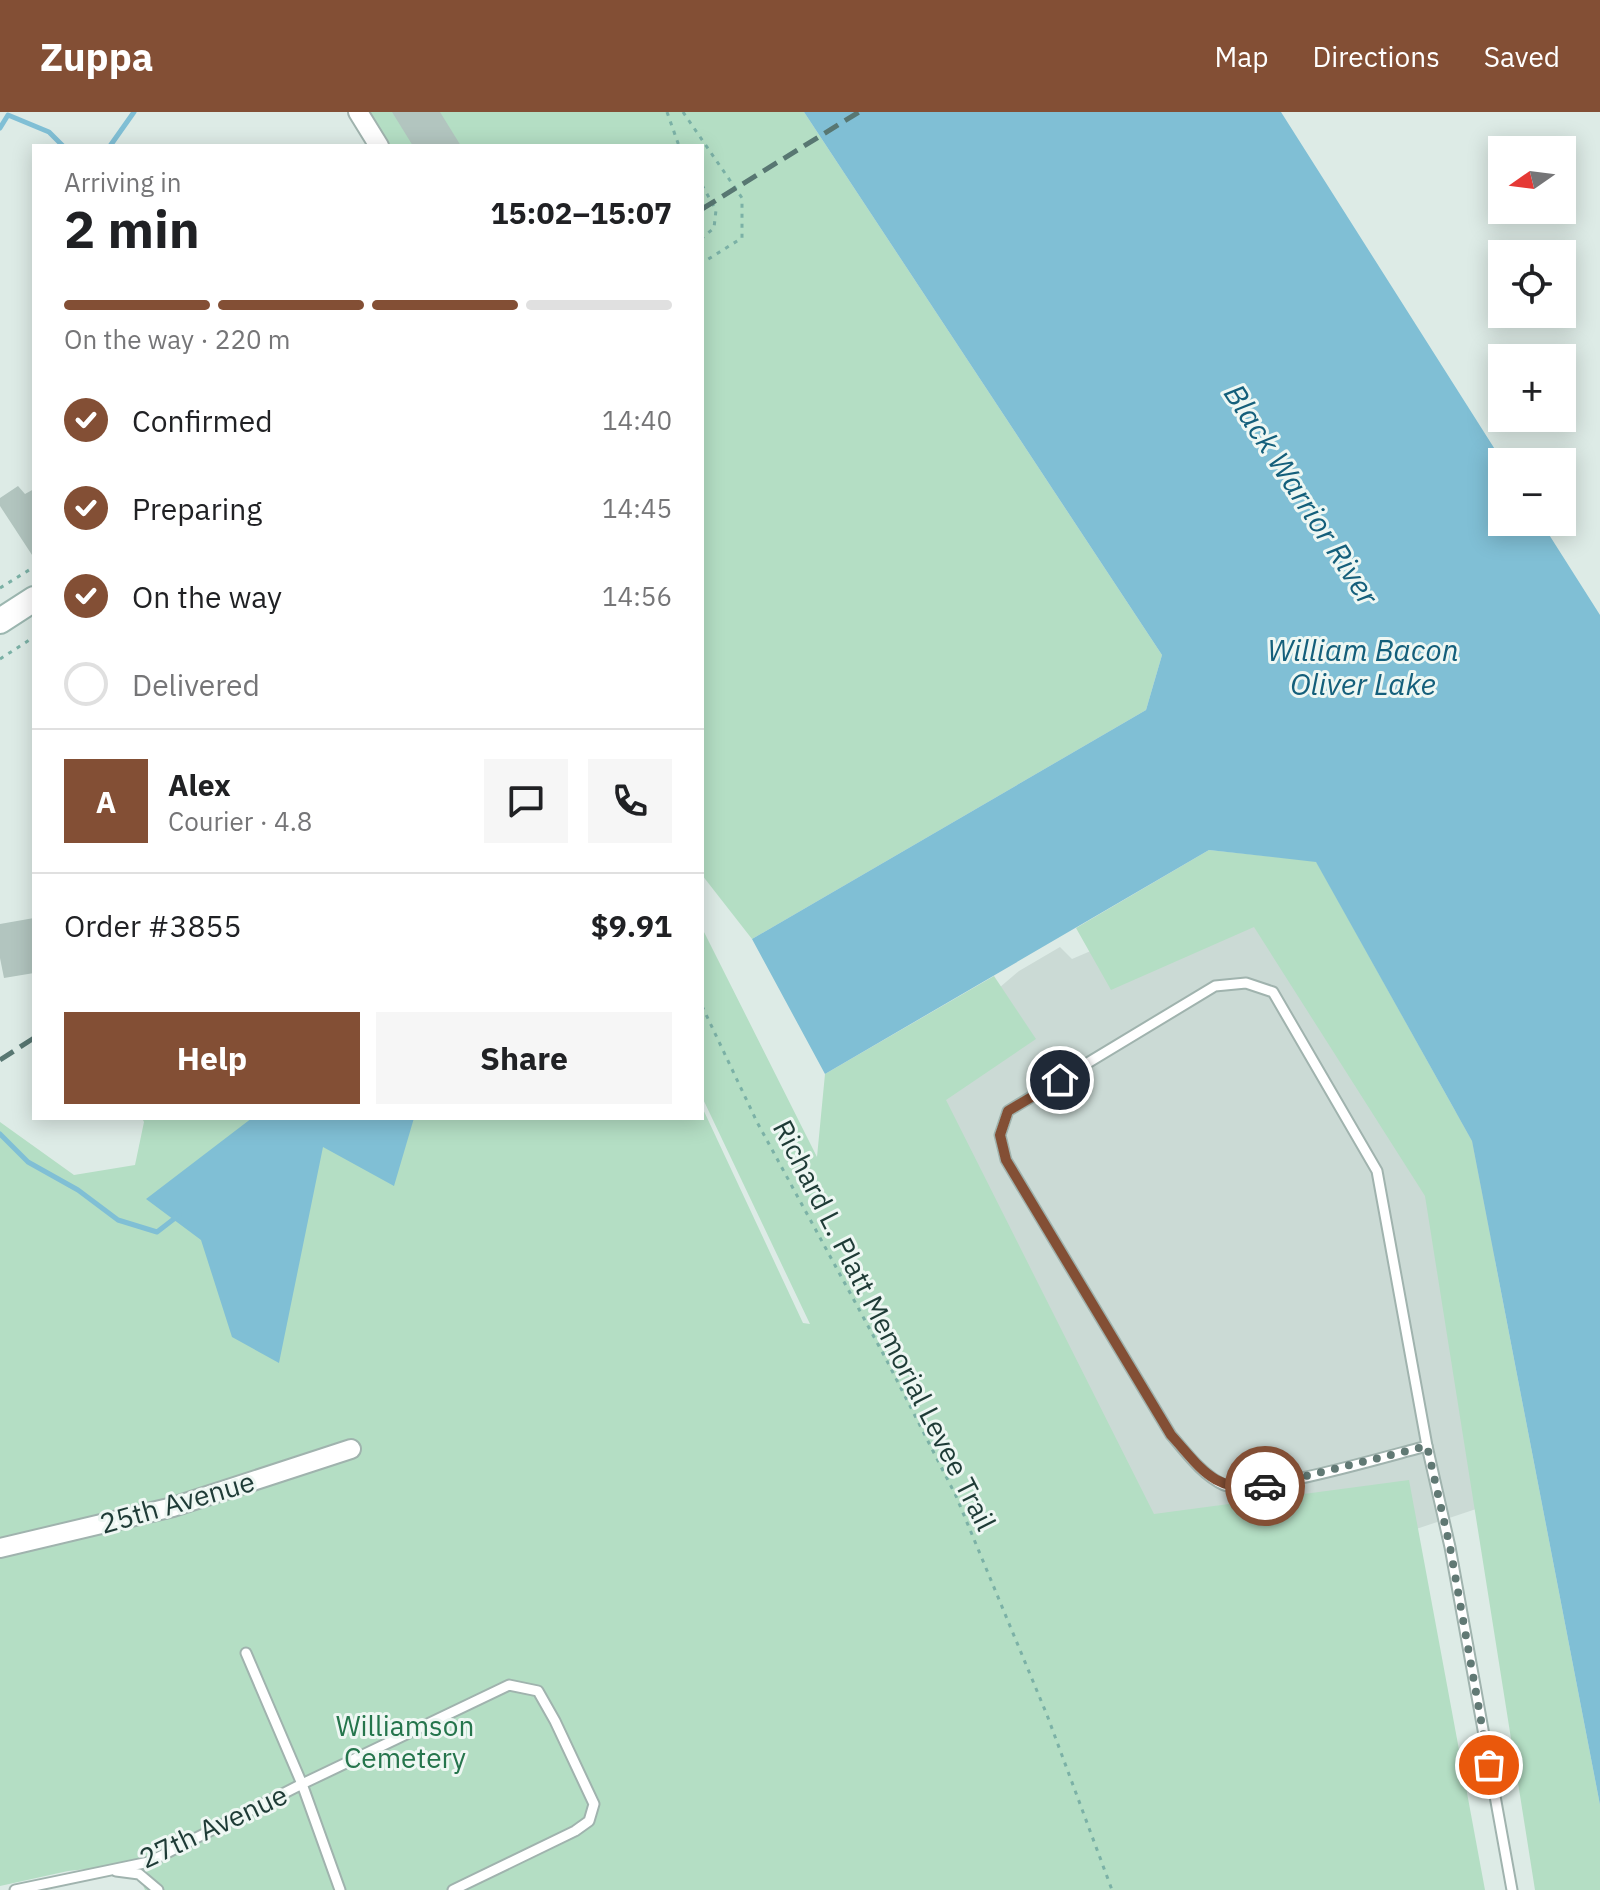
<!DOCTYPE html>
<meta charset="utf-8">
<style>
:root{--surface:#fff;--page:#f6f6f6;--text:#202124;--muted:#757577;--line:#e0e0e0;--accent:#834f35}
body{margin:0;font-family:"IBM Plex Sans",sans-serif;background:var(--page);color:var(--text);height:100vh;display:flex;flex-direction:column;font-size:30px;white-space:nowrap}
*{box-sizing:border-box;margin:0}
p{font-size:26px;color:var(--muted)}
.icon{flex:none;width:44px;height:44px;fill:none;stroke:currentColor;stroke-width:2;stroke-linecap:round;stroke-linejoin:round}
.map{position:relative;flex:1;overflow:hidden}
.panel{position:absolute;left:32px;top:32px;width:672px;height:976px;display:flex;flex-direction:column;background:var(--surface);border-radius:0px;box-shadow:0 4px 20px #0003}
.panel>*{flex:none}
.needle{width:52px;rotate:256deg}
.controls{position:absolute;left:1488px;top:24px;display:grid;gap:16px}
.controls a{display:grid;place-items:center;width:88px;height:88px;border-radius:0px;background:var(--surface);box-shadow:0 4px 20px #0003;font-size:40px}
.pin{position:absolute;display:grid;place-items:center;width:68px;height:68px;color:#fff;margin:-34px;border:4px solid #fff;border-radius:50%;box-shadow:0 2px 8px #0007}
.courier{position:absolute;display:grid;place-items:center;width:80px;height:80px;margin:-40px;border:6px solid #834f35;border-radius:50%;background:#fff;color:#222;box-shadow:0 2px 10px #0007}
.summary em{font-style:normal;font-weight:700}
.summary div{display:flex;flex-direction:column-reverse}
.summary{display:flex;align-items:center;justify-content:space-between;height:136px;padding:0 32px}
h1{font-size:52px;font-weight:700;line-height:60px}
.bar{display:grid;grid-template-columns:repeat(4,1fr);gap:12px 8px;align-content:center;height:96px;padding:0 32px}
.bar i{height:10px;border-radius:6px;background:var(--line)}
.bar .active{background:var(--accent)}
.bar p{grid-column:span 4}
.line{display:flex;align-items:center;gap:20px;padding:0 32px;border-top:2px solid var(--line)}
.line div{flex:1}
.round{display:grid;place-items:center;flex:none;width:84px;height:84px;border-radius:0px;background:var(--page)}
ol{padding:0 32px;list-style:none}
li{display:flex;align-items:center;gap:24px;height:88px}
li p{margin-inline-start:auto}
li .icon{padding:8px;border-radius:50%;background:var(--accent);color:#fff;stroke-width:4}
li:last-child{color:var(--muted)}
li i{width:44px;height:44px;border:4px solid var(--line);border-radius:50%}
.button{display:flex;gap:16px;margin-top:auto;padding:16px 32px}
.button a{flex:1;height:92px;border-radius:0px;background:var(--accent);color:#fff;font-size:32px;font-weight:700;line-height:92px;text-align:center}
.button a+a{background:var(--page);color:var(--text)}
header{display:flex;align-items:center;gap:48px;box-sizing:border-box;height:112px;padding:0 40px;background:var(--accent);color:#fff}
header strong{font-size:38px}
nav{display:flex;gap:44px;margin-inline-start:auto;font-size:28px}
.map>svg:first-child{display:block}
.built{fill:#cbdad5}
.green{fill:#b4dec4}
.water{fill:#80bfd5}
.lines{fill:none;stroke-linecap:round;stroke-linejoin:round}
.stream{stroke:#80bfd5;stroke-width:5}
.building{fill:#b2c5bf}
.service-casing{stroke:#a0b3ae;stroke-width:13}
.minor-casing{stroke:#a0b3ae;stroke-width:22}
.secondary-casing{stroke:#9cb7b0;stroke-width:28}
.path{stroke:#7bb1a6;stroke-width:3;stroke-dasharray:4 6;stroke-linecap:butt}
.service{stroke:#fff;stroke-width:9}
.minor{stroke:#fff;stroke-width:18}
.secondary{stroke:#fff;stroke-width:24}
.rail{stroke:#587772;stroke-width:5;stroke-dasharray:16 8;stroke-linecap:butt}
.done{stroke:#617974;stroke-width:8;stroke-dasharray:0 14.4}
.route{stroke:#834f35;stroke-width:10}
.labels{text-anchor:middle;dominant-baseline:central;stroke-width:6;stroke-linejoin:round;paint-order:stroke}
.street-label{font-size:28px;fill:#1e3b36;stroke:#eef7f3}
.park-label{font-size:28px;fill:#25754c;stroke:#eef7f3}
.water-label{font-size:30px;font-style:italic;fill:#145f7b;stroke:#eef7f3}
</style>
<header>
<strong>Zuppa</strong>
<nav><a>Map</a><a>Directions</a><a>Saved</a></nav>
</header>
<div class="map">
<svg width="1600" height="1778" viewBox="0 0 1600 1778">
<rect width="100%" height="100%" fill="#ddebe6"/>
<!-- built -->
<polygon class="built" points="1242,757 1485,1033 1515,1384 1141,1509 902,945 958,911 1019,859 1060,835 1072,847 1093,838"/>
<!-- green -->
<g class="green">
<polygon points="365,0 804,0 1162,543 1146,598 752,827 702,763 702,34 386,34"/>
<polygon points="1209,738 1316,749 1472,1029 1600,1693 1600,1778 1535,1778 1425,1084 1254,815 1111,878 1076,816"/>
<polygon points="702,816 817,1045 825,962 994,864 1036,927 946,988 1154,1402 1409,1368 1485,1778 145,1778 134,1752 68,1759 0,1774 0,1010 74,1063 135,1053 144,1010 142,1006 702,1006 702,995 803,1211 810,1212 702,985"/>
</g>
<!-- water -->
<g class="water">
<polygon points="804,0 1281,0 1503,350 1502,410 1541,410 1600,503 1600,1693 1472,1029 1316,750 1209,738 825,962 752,827 1146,598 1162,543"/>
<polygon points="252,1006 414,1006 394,1074 323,1035 279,1251 232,1225 201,1128 146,1087"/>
</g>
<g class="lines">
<!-- stream -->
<g class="stream">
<polyline points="0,16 8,3 49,20 63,34"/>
<polyline points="110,34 134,0"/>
<polyline points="0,1022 28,1050 78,1078 118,1108 157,1120 179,1103"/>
</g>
</g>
<!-- building -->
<g class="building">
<polygon points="392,0 440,0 461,34 413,34"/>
<polygon points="18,374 25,382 34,377 34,446 0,394 0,386"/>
<polygon points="34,806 34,861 4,866 0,846 0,812"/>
</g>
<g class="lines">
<!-- service casing -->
<g class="service-casing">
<g id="service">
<path d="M1246,871l27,9 104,179 50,275c-36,9 -176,51 -203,39 -22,-10 -38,-33 -53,-50l-165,-275 -6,-25 8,-24 207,-125z"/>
<polyline points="1427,1334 1450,1435 1512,1778"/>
<polyline points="246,1541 302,1672 509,1573 538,1579 555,1609 594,1692 589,1709 575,1719 453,1778"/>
<polyline points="116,1759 139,1762 158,1778"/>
<polyline points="15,1778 149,1750 302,1672 340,1778"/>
</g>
</g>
<!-- minor casing -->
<g class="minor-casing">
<g id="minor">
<polyline points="358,0 379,34"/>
<polyline points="0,1436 173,1395 351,1337"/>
</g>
</g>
<!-- secondary casing -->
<g class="secondary-casing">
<polyline id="secondary" points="0,509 34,487"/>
</g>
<!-- path -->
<g class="path">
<polyline points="667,0 679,34"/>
<polyline points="683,0 742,86 742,126 702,151"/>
<polyline points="702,73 716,98 714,116 702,126"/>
<polyline points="0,476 34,455"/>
<polyline points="0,547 34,525"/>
<polyline points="702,894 757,1010 886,1247 956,1384 1047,1603 1112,1778"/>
</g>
<!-- service -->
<use href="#service" class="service"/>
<!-- minor -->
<use href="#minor" class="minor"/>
<!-- secondary -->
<use href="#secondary" class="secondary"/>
<!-- rail -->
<g class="rail">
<polyline points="702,97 859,0"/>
<polyline points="0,948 34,926"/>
</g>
</g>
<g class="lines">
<!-- done -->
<polyline class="done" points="1265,1374 1427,1334 1450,1435 1489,1653"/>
<!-- route -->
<path class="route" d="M1060,968l-52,31 -8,24 6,25 165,275c31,34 42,58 94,51"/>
</g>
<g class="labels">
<!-- street labels -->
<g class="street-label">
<text transform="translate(885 1213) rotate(63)">Richard L. Platt Memorial Levee Trail</text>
<text transform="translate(177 1390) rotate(-16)">25th Avenue</text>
<text transform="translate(213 1714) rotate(-25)">27th Avenue</text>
</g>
<!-- park labels -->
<g class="park-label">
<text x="405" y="1613">Williamson<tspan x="405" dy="32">Cemetery</tspan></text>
</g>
<!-- water labels -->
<g class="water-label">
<text transform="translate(1302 382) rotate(57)">Black Warrior River</text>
<text x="1363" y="537">William Bacon<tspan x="1363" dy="34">Oliver Lake</tspan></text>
</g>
</g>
</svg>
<div class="controls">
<a><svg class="needle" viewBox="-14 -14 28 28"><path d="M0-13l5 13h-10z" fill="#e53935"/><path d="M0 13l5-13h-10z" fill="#757577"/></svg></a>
<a><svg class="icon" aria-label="locate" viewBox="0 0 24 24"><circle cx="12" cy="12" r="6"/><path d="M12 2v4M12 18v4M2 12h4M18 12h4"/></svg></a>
<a>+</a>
<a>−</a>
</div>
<div class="pin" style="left:1489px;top:1653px;background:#ea580c"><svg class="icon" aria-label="bag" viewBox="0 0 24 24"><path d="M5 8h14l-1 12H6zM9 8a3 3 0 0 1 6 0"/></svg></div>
<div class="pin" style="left:1060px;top:968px;background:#1f2937"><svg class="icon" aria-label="home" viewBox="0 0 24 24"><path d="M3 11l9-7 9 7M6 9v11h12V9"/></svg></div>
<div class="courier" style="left:1265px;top:1374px"><svg class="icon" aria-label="car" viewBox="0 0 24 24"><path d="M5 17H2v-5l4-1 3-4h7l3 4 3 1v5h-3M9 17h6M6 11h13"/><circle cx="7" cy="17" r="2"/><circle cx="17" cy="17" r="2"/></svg></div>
<section class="panel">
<div class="summary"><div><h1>2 min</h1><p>Arriving in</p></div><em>15:02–15:07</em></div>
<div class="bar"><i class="active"></i><i class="active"></i><i class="active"></i><i></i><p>On the way · 220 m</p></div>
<ol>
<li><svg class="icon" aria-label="check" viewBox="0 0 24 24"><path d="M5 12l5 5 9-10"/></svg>Confirmed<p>14:40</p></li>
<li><svg class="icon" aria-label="check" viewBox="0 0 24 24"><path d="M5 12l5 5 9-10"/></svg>Preparing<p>14:45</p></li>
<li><svg class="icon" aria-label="check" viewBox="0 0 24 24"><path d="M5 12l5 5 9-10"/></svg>On the way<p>14:56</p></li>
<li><i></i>Delivered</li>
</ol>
<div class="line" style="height:144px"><b class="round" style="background:var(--accent);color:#fff">A</b><div><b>Alex</b><p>Courier · 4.8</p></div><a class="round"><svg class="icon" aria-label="chat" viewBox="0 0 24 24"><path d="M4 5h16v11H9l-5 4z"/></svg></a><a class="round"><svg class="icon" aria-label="phone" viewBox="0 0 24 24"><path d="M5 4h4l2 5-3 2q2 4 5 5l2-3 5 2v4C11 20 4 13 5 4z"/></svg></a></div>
<div class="line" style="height:104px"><div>Order #3855</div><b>$9.91</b></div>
<div class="button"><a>Help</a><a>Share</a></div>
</section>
</div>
